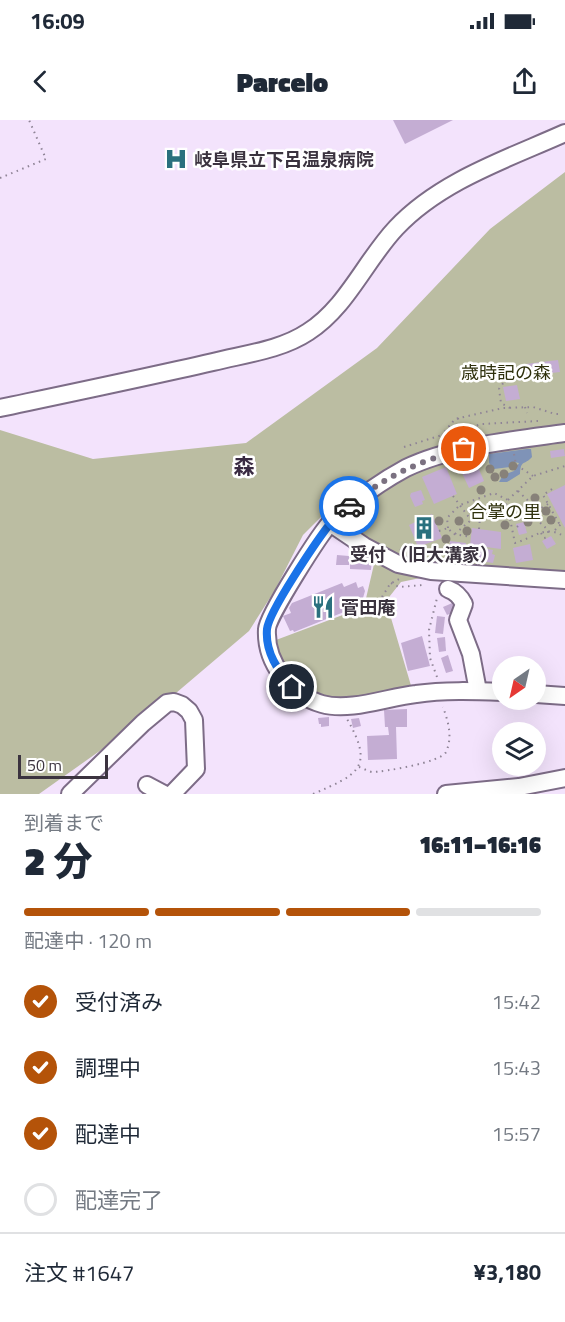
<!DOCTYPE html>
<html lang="ja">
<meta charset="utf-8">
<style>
:root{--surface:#fff;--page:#f6f6f7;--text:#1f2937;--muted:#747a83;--line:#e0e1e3;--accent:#b45309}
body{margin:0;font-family:"Titillium Web","Noto Sans JP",sans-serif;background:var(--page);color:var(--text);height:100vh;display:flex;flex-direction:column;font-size:22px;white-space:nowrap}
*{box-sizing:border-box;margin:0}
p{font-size:20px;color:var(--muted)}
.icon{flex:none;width:33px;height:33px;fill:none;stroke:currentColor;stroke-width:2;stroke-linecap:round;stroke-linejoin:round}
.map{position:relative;height:674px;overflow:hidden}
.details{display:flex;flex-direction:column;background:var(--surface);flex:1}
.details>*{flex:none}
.needle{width:39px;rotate:214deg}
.controls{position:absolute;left:492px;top:536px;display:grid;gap:12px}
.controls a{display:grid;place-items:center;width:54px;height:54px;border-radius:50%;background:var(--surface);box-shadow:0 6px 24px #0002;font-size:30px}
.scale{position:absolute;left:18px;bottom:15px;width:90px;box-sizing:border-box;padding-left:6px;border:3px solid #3b333f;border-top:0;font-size:16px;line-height:21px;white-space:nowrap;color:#3b333f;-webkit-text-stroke:4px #fff;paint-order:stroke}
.pin{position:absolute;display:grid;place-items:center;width:51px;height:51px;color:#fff;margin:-26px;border:3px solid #fff;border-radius:50%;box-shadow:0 2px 6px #0007}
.courier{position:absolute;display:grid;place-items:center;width:60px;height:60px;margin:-30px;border:4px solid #1a73e8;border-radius:50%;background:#fff;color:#222;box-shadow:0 2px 8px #0007}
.summary em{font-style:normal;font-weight:800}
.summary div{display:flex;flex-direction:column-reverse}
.summary{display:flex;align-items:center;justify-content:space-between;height:102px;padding:0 24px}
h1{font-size:39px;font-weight:800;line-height:45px}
.bar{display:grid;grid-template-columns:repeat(4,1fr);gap:9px 6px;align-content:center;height:72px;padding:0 24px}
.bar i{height:8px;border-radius:4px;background:var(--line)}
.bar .selected{background:var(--accent)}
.bar p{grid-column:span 4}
.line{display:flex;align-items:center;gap:15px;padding:0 24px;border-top:2px solid var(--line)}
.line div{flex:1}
ol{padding:0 24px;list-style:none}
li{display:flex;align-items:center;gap:18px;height:66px}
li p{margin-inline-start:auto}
li .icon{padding:6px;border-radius:50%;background:var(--accent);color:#fff;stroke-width:4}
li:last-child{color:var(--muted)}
li i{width:33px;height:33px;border:3px solid var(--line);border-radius:50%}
.status{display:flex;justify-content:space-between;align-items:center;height:42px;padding:0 30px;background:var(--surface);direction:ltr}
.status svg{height:16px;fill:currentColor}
header{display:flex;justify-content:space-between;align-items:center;height:78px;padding:0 24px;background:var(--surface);font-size:27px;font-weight:800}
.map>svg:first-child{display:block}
.green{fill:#bbbda2}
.water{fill:#7f93b7}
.building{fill:#c4add3}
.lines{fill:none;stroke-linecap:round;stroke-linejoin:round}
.minor-casing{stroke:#7d6c87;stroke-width:20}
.path{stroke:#8f8496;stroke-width:2;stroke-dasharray:1.5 4.5;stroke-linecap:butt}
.minor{stroke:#fff;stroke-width:16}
.tree{fill:#878179}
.done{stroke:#7b7181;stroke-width:6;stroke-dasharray:0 10.8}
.route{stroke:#1a73e8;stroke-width:8}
.labels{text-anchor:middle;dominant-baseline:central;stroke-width:5;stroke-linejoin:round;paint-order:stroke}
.poi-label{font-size:18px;font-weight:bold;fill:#3b333f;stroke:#fff;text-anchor:start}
.park-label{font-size:18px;fill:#2f310d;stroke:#fff}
.quarter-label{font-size:21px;font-weight:bold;fill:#392a42;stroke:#fff}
</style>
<div class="status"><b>16:09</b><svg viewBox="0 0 49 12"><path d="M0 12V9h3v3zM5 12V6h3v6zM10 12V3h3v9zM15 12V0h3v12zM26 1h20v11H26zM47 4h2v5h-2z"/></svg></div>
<header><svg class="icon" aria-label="back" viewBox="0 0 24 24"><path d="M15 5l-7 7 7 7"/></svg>Parcelo<svg class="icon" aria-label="share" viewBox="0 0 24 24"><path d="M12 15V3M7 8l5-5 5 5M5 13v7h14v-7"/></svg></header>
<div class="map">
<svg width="565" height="674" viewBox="0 0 565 674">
<rect width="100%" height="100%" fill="#f3e3fc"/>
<!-- green -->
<polygon class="green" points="565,52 565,457 435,455 401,462 386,481 412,569 339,579 313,573 287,552 278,536 276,520 364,487 375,440 343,406 342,376 303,415 275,470 249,511 149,596 39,674 0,674 0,310 93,339 246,323 377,228 490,109"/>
<!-- water -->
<path class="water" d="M527,329h4l1,8c-8,9 -11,2 -12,17l-13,8h-8l4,-7 11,-4 5,-8 -5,-1 -4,5 -16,2 -5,-6v-9z"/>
<!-- building -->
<g class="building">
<polygon points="393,0 453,0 405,24"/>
<polygon points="558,240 560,252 527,256 526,244"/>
<polygon points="517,265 520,279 506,281 503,267"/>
<polygon points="564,329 565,336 551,338 550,331"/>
<polygon points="446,347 457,374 434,384 422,357"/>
<polygon points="478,347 484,361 469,368 462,353"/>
<polygon points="565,365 565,408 547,374"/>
<polygon points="421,370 425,380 422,381 423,384 415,387 410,376 411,373"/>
<polygon points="432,394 442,418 418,427 409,405"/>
<polygon points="524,402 527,413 519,415 516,404"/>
<polygon points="472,408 501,412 501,429 470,425"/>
<polygon points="551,416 556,424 547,429 542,421"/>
<polygon points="450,421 466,423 464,434 449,432"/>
<polygon points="530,424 533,440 516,443 513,428"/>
<polygon points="470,426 493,430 492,434 495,435 493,443 468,439"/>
<polygon points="337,435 349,436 349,445 336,445"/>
<polygon points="350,438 372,439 371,450 350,449"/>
<polygon points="356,462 358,468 363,466 365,471 363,478 357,480 359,486 294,512 293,510 290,511 283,496 291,493 289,488 292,483 342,463 344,467"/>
<polygon points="457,481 461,489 447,495 443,487"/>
<polygon points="437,496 445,497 443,514 435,513"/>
<polygon points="422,516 430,546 408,551 401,523"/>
<polygon points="445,517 446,531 439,532 437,518"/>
<polygon points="448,535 453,551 446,553 441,538"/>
<polygon points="407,589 407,607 396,607 397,639 368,640 367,616 389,615 388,607 385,607 384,590"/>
<polygon points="329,597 329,606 321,607 321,604 319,604 318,598"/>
<polygon points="359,598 361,606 353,608 351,599"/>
</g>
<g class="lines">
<!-- minor casing -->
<g class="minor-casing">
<g id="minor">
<path d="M0,288c71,-15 143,-30 213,-46 32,-8 68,-12 95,-30 39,-25 57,-71 88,-104 44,-47 111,-69 169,-95"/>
<polyline points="330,403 364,426 398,444 431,451 565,460"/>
<path d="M448,469c8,3 12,7 16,15l-6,16 13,34 7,37"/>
<path d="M502,572c-28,-1 -58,-2 -86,2 -28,3 -66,18 -94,10 -31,-9 -57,-41 -55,-75 1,-14 54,-97 65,-108 22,-20 48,-39 74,-53 46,-22 108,-28 159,-35"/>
<polyline points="536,574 565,576"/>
<polyline points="147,665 164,674"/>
<polyline points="70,674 143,603 167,583 174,582 182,585 189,591 194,600 196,649 172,674"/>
<polyline points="446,674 519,667 565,658"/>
</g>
</g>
<!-- path -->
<g class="path">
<polyline points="0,58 46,39 29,0"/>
<polyline points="525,287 527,293"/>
<polyline points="510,288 501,283 499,269 504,262 548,256"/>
<polyline points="458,298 460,309"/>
<polyline points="538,301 482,304 442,315 455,299 503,288 533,287 555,294 560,294"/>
<polyline points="404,327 442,315"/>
<polyline points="514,334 516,345 533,356"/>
<polyline points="552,369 543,375 560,405"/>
<polyline points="518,371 538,390"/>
<polyline points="453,376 471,400"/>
<polyline points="508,380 533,356 565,346"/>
<polyline points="533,396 538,390 548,384"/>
<path d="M510,399l5,24c21,-6 30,-19 50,-6"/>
<polyline points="517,407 518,406"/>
<polyline points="448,408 447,398 460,385 494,373 508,380 502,393"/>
<polyline points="479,409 480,398"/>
<polyline points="555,410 562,403"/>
<polyline points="439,411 448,408 453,414 471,417"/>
<polyline points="541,413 544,418 549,417"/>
<polyline points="455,414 471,400 502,393 510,399 533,396 548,410 548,415"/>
<polyline points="400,430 416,422"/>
<polyline points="391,463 399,467 423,465"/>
<polyline points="382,477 390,464 399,459"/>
<polyline points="437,557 430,538 429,510 437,478"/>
<path d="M359,647c4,1 8,4 13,5 12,0 70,-10 74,-20 7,-15 2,-31 -3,-45"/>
<path d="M313,674c43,-19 63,-25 34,-75"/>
</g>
<!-- minor -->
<use href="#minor" class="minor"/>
</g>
<!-- trees -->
<g class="tree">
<circle cx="513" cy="346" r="4.5"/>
<circle cx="490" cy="349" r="4.5"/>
<circle cx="504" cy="354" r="4.5"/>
<circle cx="495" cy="357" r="4.5"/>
<circle cx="481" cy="370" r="4.5"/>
<circle cx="535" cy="378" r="4.5"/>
<circle cx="546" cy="391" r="4.5"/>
<circle cx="551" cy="400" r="4.5"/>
<circle cx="439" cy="401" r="4.5"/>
<circle cx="459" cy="401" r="4.5"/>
<circle cx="528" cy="402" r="4.5"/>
<circle cx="505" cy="405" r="4.5"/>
<circle cx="467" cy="411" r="4.5"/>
<circle cx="446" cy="419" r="4.5"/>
</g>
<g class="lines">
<!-- done -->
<path class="done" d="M349,386c38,-31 69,-44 115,-57"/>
<!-- route -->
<path class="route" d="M292,567c-14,-16 -27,-35 -25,-58 2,-18 49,-87 62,-104 5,-7 14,-13 20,-19"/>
</g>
<!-- icons -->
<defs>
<g id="hospital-bare" transform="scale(1.8)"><path d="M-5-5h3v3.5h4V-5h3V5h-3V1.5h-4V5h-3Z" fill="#2a707e" stroke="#fff" stroke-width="2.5" paint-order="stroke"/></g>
<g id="building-bare" transform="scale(1.8)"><path d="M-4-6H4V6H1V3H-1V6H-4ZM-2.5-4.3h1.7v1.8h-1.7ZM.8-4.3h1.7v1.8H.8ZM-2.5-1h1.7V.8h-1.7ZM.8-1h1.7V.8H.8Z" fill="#2a707e" stroke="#fff" stroke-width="2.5" paint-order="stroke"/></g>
<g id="restaurant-bare" transform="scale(1.8)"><path d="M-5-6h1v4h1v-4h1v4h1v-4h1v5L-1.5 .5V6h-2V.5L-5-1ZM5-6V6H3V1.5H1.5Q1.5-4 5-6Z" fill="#2a707e" stroke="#fff" stroke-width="2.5" paint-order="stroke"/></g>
</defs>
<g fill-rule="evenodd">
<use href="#hospital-bare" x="176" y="39"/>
<use href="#building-bare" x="424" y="408"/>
<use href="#restaurant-bare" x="323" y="487"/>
</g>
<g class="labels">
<!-- poi labels -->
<g class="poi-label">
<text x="194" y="39">岐阜県立下呂温泉病院</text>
<text x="424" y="434" text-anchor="middle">受付 （旧大溝家）</text>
<text x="341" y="487">菅田庵</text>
</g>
<!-- park labels -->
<g class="park-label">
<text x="506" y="252">歳時記の森</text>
<text x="505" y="391">合掌の里</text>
</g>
<!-- quarter labels -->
<g class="quarter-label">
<text x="244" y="346">森</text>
</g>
</g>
</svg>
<div class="controls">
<a><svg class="needle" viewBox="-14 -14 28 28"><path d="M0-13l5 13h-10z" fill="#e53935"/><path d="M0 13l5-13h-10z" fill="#747a83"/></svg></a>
<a><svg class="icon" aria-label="layers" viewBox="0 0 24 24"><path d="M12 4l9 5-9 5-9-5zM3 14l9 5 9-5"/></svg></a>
</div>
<div class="scale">50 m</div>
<div class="pin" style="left:464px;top:329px;background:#ea580c"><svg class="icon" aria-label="bag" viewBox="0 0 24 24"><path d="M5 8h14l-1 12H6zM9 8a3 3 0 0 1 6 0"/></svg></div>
<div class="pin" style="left:292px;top:567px;background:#1f2937"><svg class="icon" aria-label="home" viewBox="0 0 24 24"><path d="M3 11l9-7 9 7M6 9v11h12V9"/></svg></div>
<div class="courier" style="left:349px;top:386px"><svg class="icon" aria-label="car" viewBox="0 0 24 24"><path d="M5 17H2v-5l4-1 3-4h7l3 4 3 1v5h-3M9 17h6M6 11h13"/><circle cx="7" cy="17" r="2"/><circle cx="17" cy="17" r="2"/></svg></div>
</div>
<section class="details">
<div class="summary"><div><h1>2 分</h1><p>到着まで</p></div><em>16:11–16:16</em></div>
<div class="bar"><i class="selected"></i><i class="selected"></i><i class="selected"></i><i></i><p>配達中 · 120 m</p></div>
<ol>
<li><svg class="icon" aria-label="check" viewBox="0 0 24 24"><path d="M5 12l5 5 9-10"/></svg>受付済み<p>15:42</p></li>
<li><svg class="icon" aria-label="check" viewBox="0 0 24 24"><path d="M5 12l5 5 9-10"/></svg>調理中<p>15:43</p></li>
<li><svg class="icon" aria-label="check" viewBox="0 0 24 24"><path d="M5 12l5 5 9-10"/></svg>配達中<p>15:57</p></li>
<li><i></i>配達完了</li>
</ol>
<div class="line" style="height:78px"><div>注文 #1647</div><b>¥3,180</b></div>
</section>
